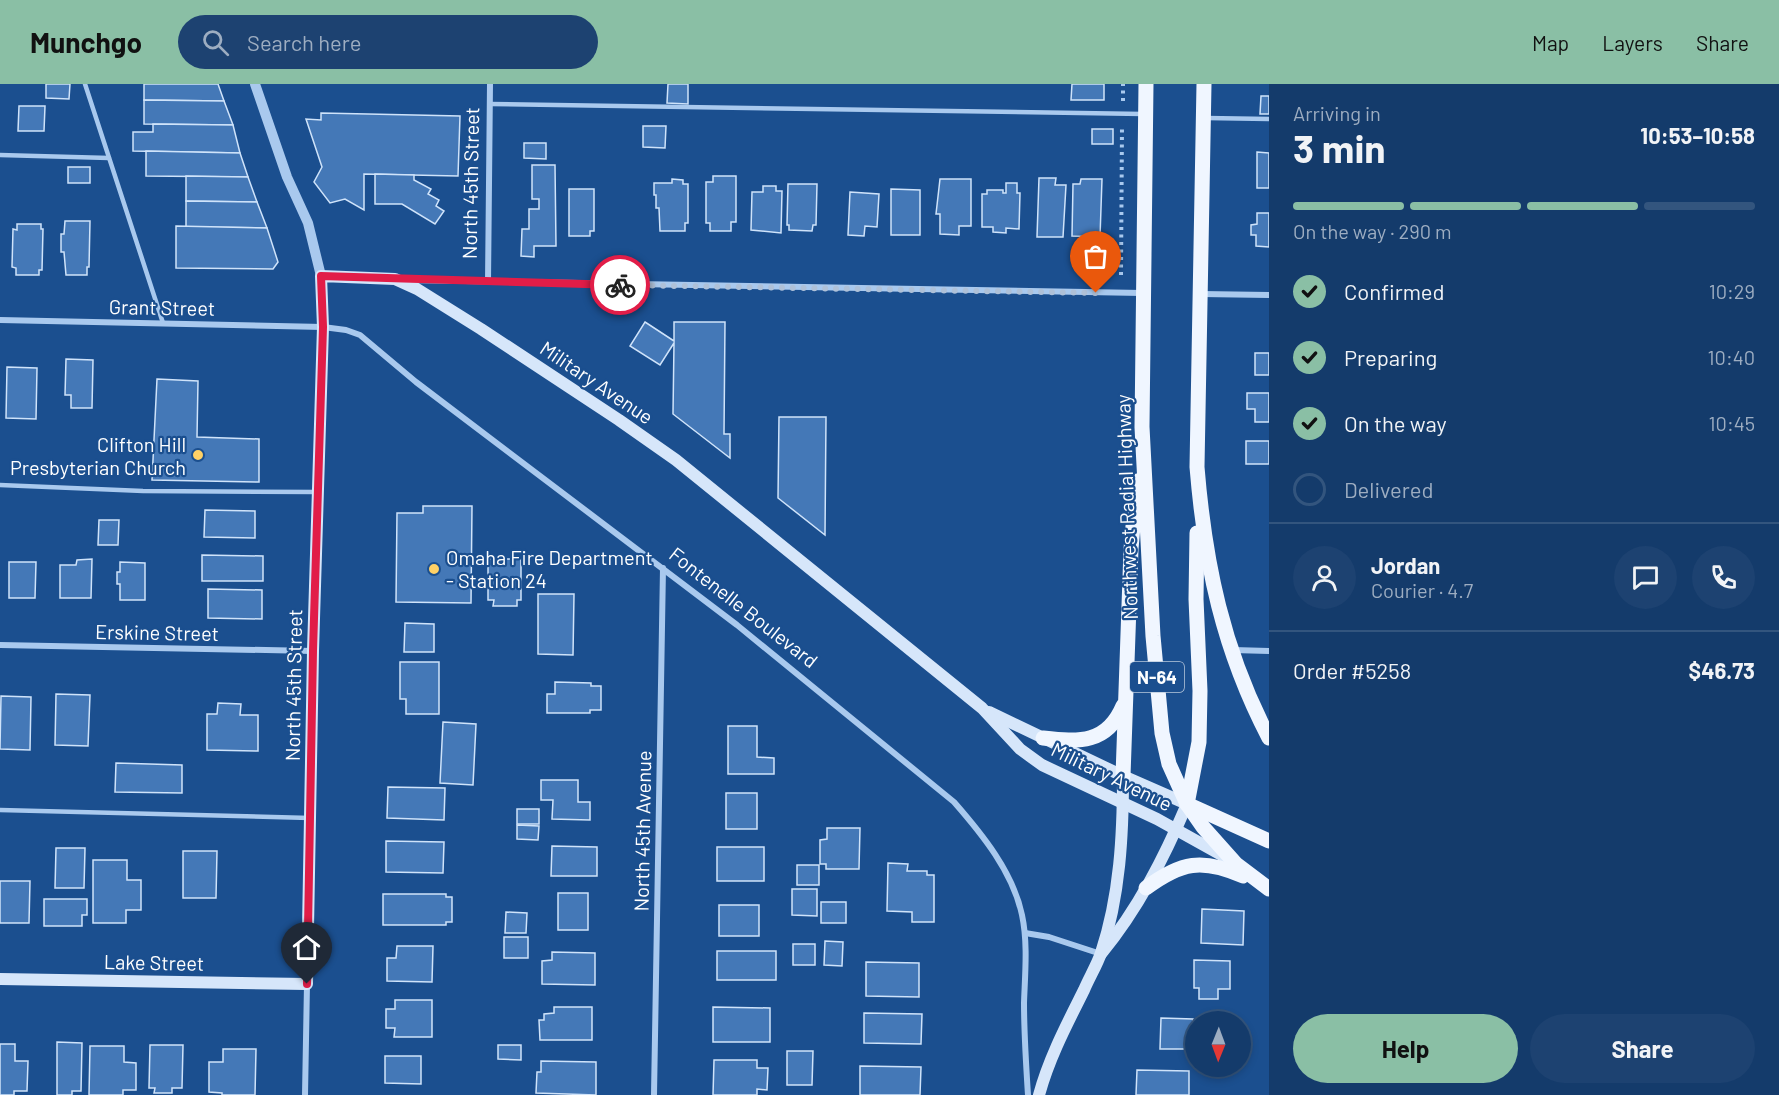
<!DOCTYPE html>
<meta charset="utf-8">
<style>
:root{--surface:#143b6b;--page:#1d4271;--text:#f1f3f6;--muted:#9dadc1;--line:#33557e;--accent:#8abfa5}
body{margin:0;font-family:Barlow,sans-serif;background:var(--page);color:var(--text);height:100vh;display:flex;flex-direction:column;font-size:22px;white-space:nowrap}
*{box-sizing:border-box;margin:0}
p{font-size:20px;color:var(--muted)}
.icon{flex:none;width:33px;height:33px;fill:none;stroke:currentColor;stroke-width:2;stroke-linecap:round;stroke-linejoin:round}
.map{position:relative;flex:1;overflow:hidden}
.side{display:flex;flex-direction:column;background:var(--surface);width:510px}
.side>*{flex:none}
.needle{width:39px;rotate:181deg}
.buttons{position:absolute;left:1185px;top:927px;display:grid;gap:12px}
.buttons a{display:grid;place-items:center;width:66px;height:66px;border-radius:50%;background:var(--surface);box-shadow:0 3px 9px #0003,0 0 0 2px var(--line);font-size:30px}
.pin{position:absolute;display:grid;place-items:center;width:51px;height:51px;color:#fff;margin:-62px -26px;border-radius:50% 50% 50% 0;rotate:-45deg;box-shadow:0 0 6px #0007}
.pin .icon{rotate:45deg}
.courier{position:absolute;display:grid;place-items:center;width:60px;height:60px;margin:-30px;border:4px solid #e11d48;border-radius:50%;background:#fff;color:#222;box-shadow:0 2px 8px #0007}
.headline em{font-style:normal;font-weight:700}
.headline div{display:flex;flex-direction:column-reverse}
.headline{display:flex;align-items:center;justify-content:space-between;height:102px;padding:0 24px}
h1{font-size:39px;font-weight:700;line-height:45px}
.bar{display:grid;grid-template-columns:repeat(4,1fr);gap:9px 6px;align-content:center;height:72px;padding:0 24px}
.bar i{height:8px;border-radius:4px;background:var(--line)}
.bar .current{background:var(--accent)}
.bar p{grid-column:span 4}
.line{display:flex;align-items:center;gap:15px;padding:0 24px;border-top:2px solid var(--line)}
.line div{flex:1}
.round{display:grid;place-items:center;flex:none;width:63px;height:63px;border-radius:32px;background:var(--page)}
ol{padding:0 24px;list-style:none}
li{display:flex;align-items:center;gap:18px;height:66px}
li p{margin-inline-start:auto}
li .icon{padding:6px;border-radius:50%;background:var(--accent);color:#111;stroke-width:4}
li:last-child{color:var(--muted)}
li i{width:33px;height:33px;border:3px solid var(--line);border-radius:50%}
.action{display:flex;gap:12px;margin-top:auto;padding:12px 24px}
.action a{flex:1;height:69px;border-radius:36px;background:var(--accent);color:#111;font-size:24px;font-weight:700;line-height:69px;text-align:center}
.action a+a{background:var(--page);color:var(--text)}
header{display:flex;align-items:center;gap:36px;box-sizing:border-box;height:84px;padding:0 30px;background:var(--accent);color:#111}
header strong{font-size:28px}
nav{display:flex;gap:33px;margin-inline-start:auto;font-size:21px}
.search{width:420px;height:54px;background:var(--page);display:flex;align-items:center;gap:15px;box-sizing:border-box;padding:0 21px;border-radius:33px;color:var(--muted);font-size:22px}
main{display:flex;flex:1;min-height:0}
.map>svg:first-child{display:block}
.building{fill:#4478b7;stroke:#cfe3fa;stroke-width:1.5}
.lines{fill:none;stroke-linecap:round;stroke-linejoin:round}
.path{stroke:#a9c9ee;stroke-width:4;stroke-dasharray:3 4.5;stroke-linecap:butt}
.service{stroke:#a9c9ee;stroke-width:4.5}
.minor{stroke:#a9c9ee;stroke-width:6}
.tertiary{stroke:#a9c9ee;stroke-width:10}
.secondary{stroke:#d6e6fa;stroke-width:12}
.primary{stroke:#f0f6ff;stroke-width:15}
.done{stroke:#afc1d8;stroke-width:6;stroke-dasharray:0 10.8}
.route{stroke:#e11d48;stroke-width:8}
.poi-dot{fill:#ffd166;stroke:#1b4f8f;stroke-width:2}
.labels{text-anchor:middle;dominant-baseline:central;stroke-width:4.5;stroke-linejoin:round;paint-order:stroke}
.shield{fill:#1b4f8f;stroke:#bbcadd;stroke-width:1.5}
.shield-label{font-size:18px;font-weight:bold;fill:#fff}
.street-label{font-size:20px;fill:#fff;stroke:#1b4f8f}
.poi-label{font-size:20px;fill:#fff;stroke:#1b4f8f;text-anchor:end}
</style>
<header>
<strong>Munchgo</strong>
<div class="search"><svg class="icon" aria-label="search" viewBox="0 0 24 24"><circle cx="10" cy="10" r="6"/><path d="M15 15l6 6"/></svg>Search here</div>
<nav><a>Map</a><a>Layers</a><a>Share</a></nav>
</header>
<main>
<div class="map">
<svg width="1269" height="1011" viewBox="0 0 1269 1011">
<rect width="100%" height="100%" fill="#1b4f8f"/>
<!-- building -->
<g class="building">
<polygon points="46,0 70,0 69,15 46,14"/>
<polygon points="144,0 218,0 224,17 144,16"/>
<polygon points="668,0 688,0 688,20 667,19"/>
<polygon points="1072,0 1104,0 1104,16 1071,16"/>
<polygon points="1261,12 1269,12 1269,30 1260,30"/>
<polygon points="144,16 224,17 233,41 144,40"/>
<polygon points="19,22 45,22 44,47 18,47"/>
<polygon points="321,29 460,32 458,92 364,90 364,126 345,115 330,119 314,98 322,83 306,35 321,36"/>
<polygon points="153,40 233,41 240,69 133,67 133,48 153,48"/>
<polygon points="643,42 666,42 665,64 643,63"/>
<rect x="1092" y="45" width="21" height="15"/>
<polygon points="524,59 546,59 546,75 524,74"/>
<polygon points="146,67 240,69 248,93 146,92"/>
<polygon points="1257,68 1269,69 1269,104 1257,104"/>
<polygon points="532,81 555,81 556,162 534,162 534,173 521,172 522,145 529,145 529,125 539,125 539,115 532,115"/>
<rect x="68" y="83" width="22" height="16"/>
<polygon points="375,90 414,91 414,96 431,105 428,110 439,116 436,122 444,127 435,140 402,120 375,120"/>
<polygon points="186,92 248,93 257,118 186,117"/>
<polygon points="713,92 736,92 736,138 731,138 731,147 710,147 710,139 706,139 706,98 713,98"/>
<polygon points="1039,94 1056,94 1055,101 1066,101 1063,153 1037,153"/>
<polygon points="672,95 683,96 683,100 688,100 688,139 685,139 685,147 660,147 659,124 656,124 656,111 654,111 654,99 672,99"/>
<polygon points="940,95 971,95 971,142 959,142 959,151 940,150 940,130 936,130"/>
<polygon points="1081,95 1102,95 1100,153 1072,152 1073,100 1080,100"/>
<polygon points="1006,99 1017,99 1017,109 1020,109 1019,145 1006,144 1006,149 993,148 993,143 982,143 982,110 987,110 987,106 1003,106 1003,109 1006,109"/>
<polygon points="788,100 817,100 816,141 813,141 812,147 789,146 789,141 787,141"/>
<polygon points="763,102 776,102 776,107 782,107 781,149 751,146 752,108 763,108"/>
<polygon points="569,105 594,105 594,147 590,147 590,152 569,152"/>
<polygon points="891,105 920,106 920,151 891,151"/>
<polygon points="850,108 879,110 877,143 865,142 864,152 848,151"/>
<polygon points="186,117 257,118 267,144 186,143"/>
<polygon points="1257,129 1269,129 1269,163 1256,162 1256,151 1251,151 1251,141 1257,140"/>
<polygon points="65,137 90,137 89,183 87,183 87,191 66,191 64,168 61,168 61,150 64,150"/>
<polygon points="17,140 41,140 41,145 43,145 42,186 39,186 39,191 16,191 16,184 12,183 13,145 17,146"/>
<polygon points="176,142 267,144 278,178 273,185 176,184"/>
<polygon points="645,238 674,257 674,238 725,238 724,350 730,350 730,374 673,330 674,259 660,281 630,262"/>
<rect x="1255" y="269" width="14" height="22"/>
<polygon points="66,275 93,276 92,324 71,324 71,311 65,311"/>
<polygon points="7,283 37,284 36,335 6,334"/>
<polygon points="157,295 198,297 197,353 259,355 259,398 152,396"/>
<polygon points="1247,309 1269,309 1269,338 1255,338 1255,325 1247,325"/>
<polygon points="779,333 826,333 825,451 778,414"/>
<rect x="1246" y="357" width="23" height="23"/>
<polygon points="423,422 472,422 471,519 396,518 397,429 423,429"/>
<polygon points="205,426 255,427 255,454 204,453"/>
<polygon points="99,436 119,436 118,461 98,461"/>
<polygon points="202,471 263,472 263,497 202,497"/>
<polygon points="92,475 91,514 60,514 60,481 76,481 77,476"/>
<polygon points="488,475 521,475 521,516 517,516 517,522 493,522 494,516 488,516"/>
<polygon points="9,478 36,478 35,514 9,514"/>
<polygon points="120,478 145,479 145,516 120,516 120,500 117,500 117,488 120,488"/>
<polygon points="208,505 262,506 262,535 208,534"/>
<polygon points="538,510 574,510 573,571 538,570"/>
<polygon points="405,539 434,540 434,568 404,568"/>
<polygon points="400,578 439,578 439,630 406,630 406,615 400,615"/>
<polygon points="555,598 591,599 591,602 601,602 601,626 590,626 590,629 547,629 547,610 555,610"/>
<polygon points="56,610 90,611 88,662 55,661"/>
<polygon points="1,612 31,613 30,666 0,665"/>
<polygon points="218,619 241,620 240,631 258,631 258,667 207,666 207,630 217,630"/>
<polygon points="443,638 476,640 473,701 440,699"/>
<polygon points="728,642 757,642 757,673 774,674 774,690 728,690"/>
<polygon points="116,679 182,681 182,709 115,708"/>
<polygon points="541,696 578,696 578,718 590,718 590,736 552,735 553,716 541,716"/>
<polygon points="388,703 445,704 444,736 387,734"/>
<rect x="726" y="709" width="31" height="36"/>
<rect x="517" y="725" width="22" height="15"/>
<polygon points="517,741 539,742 538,756 517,755"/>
<polygon points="827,744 860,744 859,785 826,785 826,780 820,780 820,756 827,755"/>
<polygon points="386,757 444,758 443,789 386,788"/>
<polygon points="552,762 597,763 597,792 551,792"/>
<rect x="717" y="763" width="47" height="34"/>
<polygon points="56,764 85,764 84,804 55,804"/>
<polygon points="183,767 217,767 216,814 183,814"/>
<polygon points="93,776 127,776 127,796 141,796 141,826 126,826 126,839 93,839"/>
<polygon points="888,779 908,780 907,787 927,787 927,791 934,791 934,838 912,838 912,828 887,827"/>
<rect x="797" y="781" width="22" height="20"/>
<polygon points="0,797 30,797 29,839 0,839"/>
<polygon points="792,805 817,805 817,832 792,831"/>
<rect x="558" y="809" width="30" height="37"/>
<polygon points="383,810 446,810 446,813 452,813 452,838 446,838 446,841 383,841"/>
<polygon points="44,815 87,815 87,831 82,831 82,842 44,842"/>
<rect x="821" y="818" width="25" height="21"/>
<rect x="719" y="821" width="40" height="31"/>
<polygon points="1202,825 1244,827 1243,861 1201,859"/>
<polygon points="506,828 527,829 526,849 505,849"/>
<rect x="504" y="853" width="24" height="21"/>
<polygon points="825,857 843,858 842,882 824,881"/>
<rect x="793" y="860" width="22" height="21"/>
<polygon points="397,862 433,862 432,898 387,897 387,874 396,874"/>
<rect x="717" y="867" width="59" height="29"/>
<polygon points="552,868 595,869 595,901 542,900 542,877 552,876"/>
<polygon points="1194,876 1230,877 1230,905 1218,905 1218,915 1199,915 1199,904 1194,904"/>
<polygon points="866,878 919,879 919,913 866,912"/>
<polygon points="395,916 432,916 432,953 394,953 395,944 386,944 386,925 395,925"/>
<polygon points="554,923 592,923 592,956 540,956 539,936 544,936 544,930 554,929"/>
<polygon points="713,923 770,924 770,958 713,958"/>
<polygon points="864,929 922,930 921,960 864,959"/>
<polygon points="1161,934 1193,935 1192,950 1196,950 1196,965 1160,965"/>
<polygon points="57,958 82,959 81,1007 72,1007 72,1011 57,1011"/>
<polygon points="0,960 15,960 15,977 28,977 27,1007 14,1007 14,1011 0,1011"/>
<polygon points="150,961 183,961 182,1004 172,1004 172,1009 154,1009 155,1004 149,1004"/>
<polygon points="498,961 521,961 521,976 498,975"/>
<polygon points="90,962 124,962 124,978 136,979 136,1006 123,1006 123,1011 89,1011"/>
<polygon points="223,965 256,965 255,1011 222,1011 222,1009 209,1008 209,978 223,978"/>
<polygon points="787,967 813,967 812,1001 787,1001"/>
<polygon points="385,972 421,972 421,1000 385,999"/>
<polygon points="714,976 757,976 757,984 768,984 767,1006 757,1005 757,1011 713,1011"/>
<polygon points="541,977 596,978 596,1011 536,1009 537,988 541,988"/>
<polygon points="860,982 921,983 920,1011 860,1011"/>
<polygon points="1137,986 1189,987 1189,1011 1136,1011"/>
</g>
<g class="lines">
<!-- path -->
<g class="path">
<polyline points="1123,17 1123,0"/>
<polyline points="1121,191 1122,43"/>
</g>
<!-- service -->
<g class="service">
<polyline points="85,0 163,239"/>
<polyline points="490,20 1143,30"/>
<polyline points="1206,34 1269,35"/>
<polyline points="0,71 109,74"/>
<polyline points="0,401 143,407 318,408"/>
<polyline points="0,726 310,734"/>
</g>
<!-- minor -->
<g class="minor">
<polyline points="404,196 1142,209"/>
<polyline points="488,198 490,0"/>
<polyline points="1201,210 1269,211"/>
<path d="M0,236l323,7 23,3 14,5 56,47 321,243 217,177c28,32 59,70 68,113 6,28 3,59 2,88 0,31 2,61 4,92"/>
<polyline points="0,561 313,567"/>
<polyline points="1233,566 1269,567"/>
<polyline points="1025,849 1049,853 1101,870"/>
<polyline points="305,1011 307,900"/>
<polyline points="654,1011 663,484"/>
</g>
<!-- tertiary -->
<polyline class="tertiary" points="255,0 287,93 308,139 321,192"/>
<!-- secondary -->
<g class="secondary">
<path d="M989,628l134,64 64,28c-23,54 -49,105 -86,150"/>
<polyline points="0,895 307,900 313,567 323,243 321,192 395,195 417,205 481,245 619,336 676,376 982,624 1020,665 1042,681 1157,735 1227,774"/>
<path d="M1039,1011c10,-37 28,-71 45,-105 5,-12 13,-25 17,-37 19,-57 22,-118 22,-177"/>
</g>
<!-- primary -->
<g class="primary">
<polyline points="1146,0 1142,343 1153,552 1162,649 1169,680 1187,720 1203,743 1236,780 1269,805"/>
<path d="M1204,0l-7,383c8,98 26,183 72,271"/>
<polyline points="1197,449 1196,515 1200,607 1199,658 1187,720 1269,757"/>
<path d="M1043,654c36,4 64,6 80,-32"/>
<polyline points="1123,692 1131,465 1137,397"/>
<path d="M1146,804c35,-26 56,-30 97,-12"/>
</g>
</g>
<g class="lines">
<!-- done -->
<polyline class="done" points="620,201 1096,209"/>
<!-- route -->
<polyline class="route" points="307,900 313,567 323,243 321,192 620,201"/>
</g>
<!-- markers -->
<g class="poi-dot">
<circle cx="198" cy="371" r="6"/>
<circle cx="434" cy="485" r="6"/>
</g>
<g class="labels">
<!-- shield labels -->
<rect class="shield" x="1130" y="578" width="54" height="30" rx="4.5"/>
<g class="shield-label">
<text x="1157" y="593">N-64</text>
</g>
<!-- street labels -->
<g class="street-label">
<text transform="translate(470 99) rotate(-89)">North 45th Street</text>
<text transform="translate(162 223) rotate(1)">Grant Street</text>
<text transform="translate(597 298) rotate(34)">Military Avenue</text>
<text transform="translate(1126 423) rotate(-92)">Northwest Radial Highway</text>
<text transform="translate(744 523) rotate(38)">Fontenelle Boulevard</text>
<text transform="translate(157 548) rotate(1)">Erskine Street</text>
<text transform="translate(293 601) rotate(-89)">North 45th Street</text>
<text transform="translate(1112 692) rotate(26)">Military Avenue</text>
<text transform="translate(642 747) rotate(-89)">North 45th Avenue</text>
<text transform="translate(154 878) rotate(1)">Lake Street</text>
</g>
<!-- poi labels -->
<g class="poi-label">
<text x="186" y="360">Clifton Hill<tspan x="186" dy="23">Presbyterian Church</tspan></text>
<text x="446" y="473" text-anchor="start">Omaha Fire Department<tspan x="446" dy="23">- Station 24</tspan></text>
</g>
</g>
</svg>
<div class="buttons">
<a><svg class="needle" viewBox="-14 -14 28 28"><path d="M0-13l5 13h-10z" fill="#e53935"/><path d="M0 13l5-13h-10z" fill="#9dadc1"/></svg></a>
</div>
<div class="pin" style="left:1096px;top:209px;background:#ea580c"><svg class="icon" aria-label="bag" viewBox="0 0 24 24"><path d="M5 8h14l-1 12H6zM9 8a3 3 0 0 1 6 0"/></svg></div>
<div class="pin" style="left:307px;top:900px;background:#1f2937"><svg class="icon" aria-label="home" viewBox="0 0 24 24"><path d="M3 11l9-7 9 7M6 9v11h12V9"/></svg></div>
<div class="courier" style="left:620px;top:201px"><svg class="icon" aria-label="bike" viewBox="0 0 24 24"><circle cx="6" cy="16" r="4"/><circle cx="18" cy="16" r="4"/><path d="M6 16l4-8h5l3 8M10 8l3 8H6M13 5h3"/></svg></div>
</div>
<section class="side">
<div class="headline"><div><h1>3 min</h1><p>Arriving in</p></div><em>10:53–10:58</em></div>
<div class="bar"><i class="current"></i><i class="current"></i><i class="current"></i><i></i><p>On the way · 290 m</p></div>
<ol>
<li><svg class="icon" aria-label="check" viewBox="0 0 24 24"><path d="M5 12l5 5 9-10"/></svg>Confirmed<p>10:29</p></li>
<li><svg class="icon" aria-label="check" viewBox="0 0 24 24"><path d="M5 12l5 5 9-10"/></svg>Preparing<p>10:40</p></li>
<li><svg class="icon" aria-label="check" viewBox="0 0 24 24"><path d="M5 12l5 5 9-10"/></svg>On the way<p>10:45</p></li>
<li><i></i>Delivered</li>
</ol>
<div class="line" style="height:108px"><a class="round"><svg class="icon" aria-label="person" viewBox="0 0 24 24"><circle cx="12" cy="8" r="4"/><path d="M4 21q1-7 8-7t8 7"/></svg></a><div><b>Jordan</b><p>Courier · 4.7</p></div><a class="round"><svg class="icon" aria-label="chat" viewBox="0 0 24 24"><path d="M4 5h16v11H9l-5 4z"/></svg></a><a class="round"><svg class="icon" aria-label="phone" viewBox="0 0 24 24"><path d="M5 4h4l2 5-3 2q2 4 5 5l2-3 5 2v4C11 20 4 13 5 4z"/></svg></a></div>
<div class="line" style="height:78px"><div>Order #5258</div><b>$46.73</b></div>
<div class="action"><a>Help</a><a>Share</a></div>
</section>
</main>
